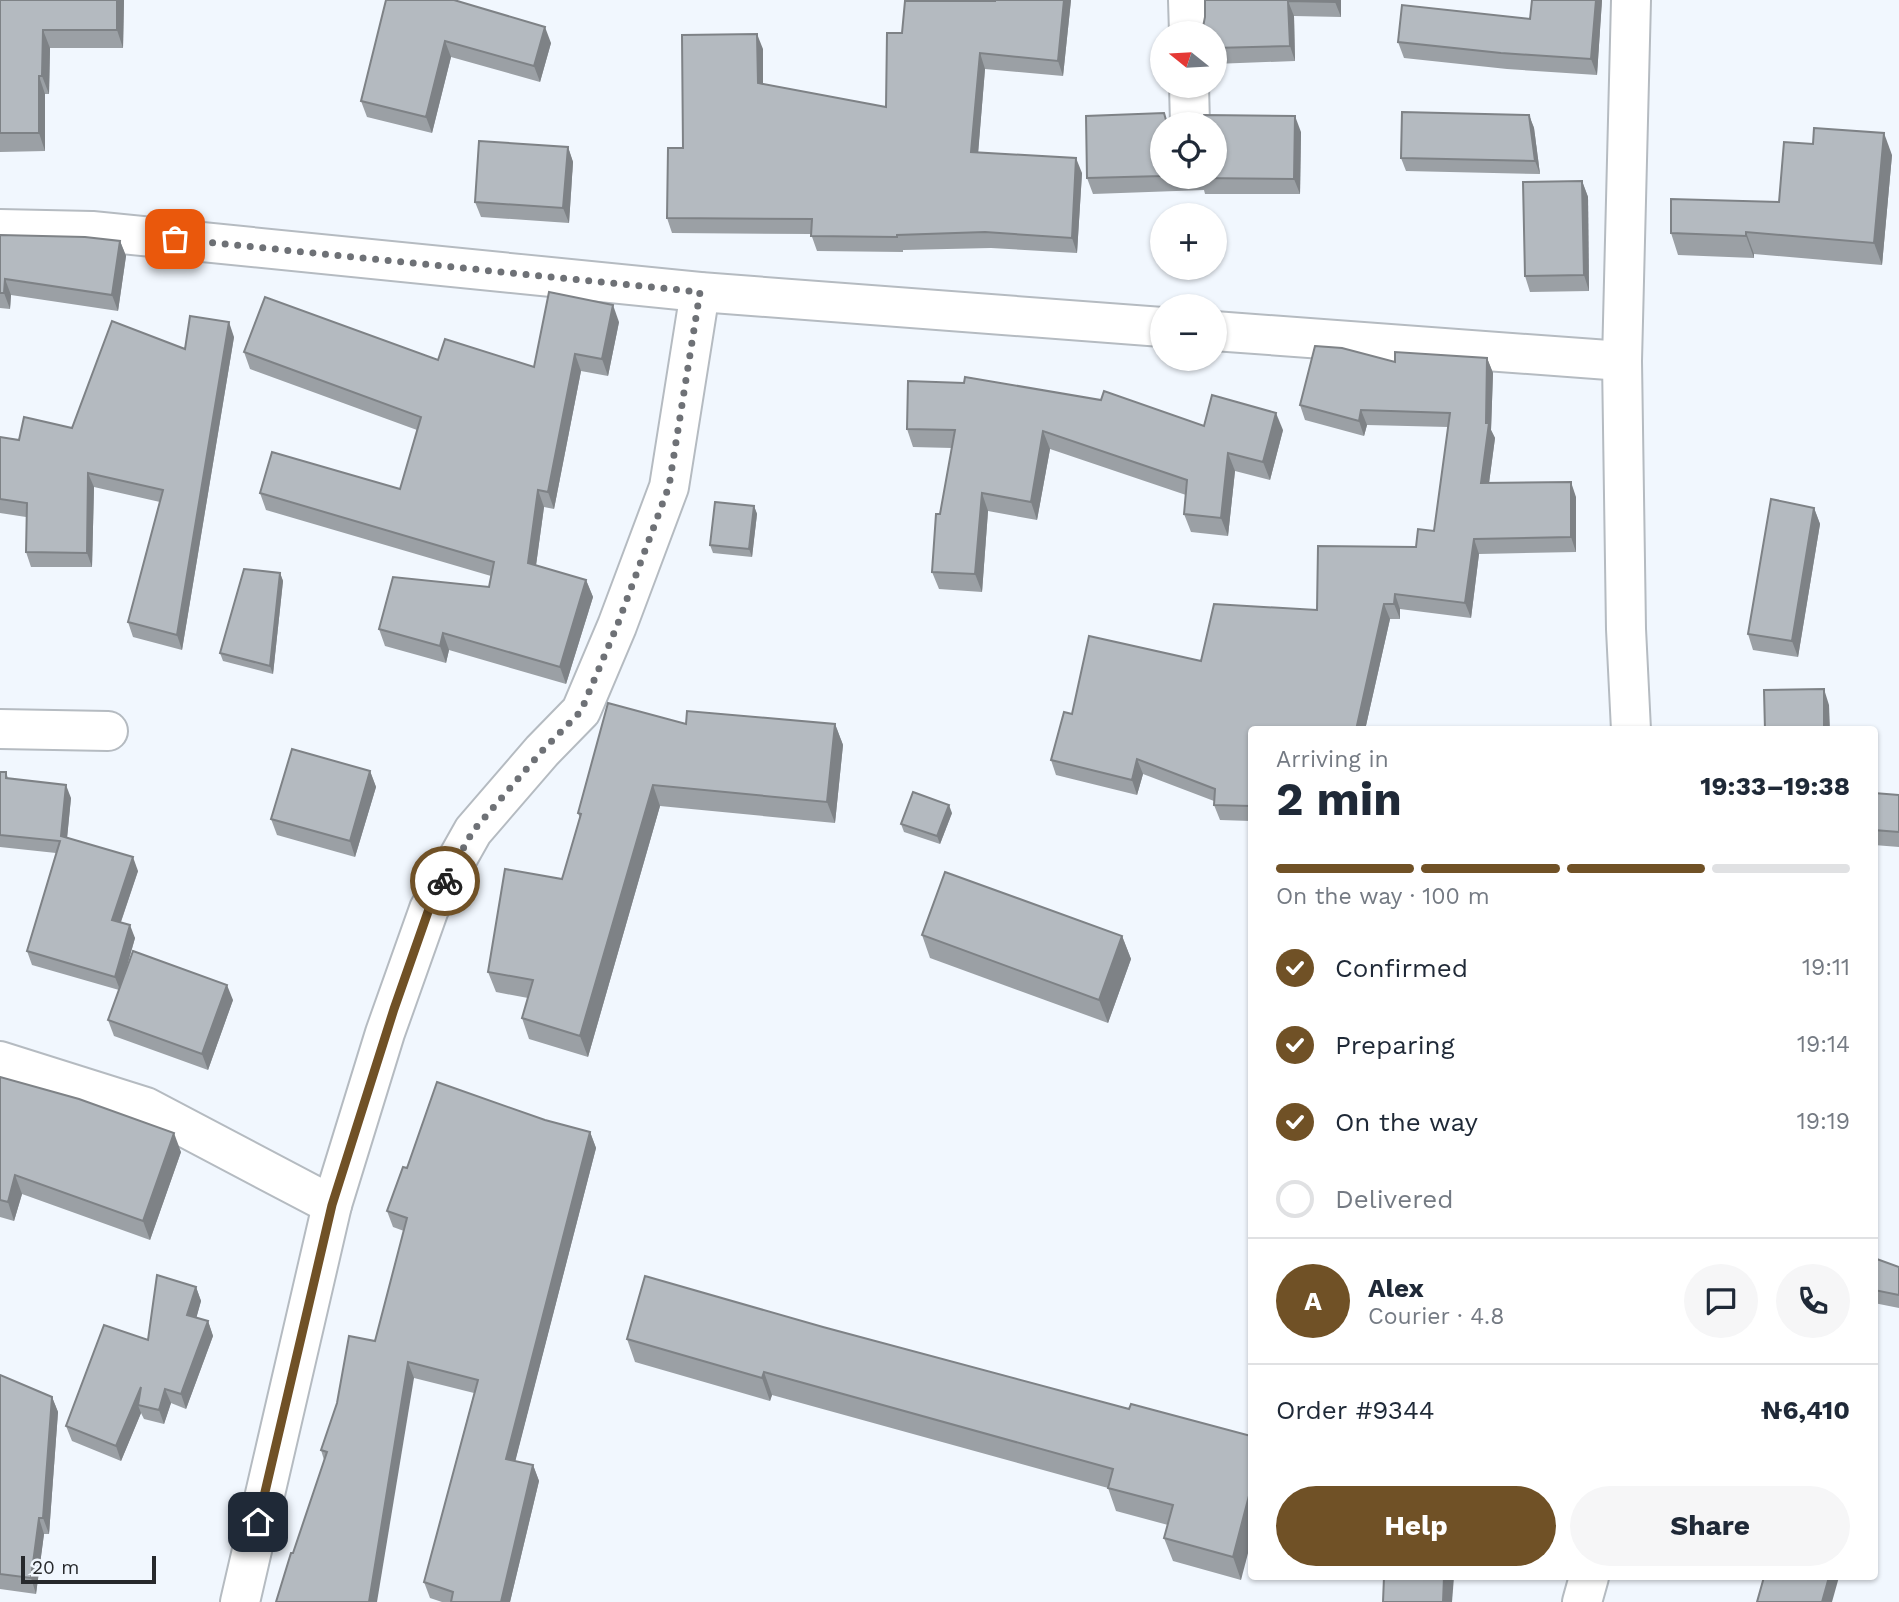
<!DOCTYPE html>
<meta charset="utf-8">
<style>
:root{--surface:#fff;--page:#f6f6f7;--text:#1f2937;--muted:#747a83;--line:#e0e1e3;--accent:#705126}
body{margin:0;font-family:"Work Sans",sans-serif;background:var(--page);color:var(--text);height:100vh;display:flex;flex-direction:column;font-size:26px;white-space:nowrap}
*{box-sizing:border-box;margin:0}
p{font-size:23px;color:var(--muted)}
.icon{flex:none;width:38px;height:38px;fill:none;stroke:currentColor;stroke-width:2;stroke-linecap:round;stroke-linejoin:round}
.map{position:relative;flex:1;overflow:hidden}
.panel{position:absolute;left:1248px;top:726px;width:630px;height:854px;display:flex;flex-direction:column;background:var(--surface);border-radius:7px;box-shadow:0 2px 5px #0004}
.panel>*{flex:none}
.needle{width:46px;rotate:288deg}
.controls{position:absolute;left:1150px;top:21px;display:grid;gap:14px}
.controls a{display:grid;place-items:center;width:77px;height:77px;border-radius:50%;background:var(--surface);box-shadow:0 2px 5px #0004;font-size:35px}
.scale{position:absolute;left:21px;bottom:18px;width:135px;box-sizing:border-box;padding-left:7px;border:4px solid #27292c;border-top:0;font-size:19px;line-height:24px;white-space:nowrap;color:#27292c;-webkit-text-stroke:5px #f1f7fe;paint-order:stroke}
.pin{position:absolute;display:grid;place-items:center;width:60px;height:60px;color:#fff;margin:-30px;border-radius:14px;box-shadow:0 4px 10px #0006}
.courier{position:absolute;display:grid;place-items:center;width:70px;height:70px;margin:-35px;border:5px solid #705126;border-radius:50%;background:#fff;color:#222;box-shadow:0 2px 9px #0007}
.head em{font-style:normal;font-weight:700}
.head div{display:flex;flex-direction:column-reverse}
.head{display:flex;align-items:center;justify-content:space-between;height:119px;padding:0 28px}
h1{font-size:46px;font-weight:700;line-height:52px}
.bar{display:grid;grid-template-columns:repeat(4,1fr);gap:10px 7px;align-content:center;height:84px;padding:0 28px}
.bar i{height:9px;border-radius:5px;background:var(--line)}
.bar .selected{background:var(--accent)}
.bar p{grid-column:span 4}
.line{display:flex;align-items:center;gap:18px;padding:0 28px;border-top:2px solid var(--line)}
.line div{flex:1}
.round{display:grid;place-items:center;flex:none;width:74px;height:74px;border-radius:37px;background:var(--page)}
ol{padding:0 28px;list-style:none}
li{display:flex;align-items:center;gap:21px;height:77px}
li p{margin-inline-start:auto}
li .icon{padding:7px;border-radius:50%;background:var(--accent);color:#fff;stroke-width:4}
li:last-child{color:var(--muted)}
li i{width:38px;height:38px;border:4px solid var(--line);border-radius:50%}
.button{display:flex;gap:14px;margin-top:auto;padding:14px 28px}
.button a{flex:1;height:80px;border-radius:42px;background:var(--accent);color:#fff;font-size:28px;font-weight:700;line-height:80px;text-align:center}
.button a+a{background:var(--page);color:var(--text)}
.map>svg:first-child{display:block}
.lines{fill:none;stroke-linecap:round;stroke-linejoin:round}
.street-casing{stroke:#b5bbc1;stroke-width:42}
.street{stroke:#fff;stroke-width:38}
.wall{fill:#9ba0a5}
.shaded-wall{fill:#7e8286}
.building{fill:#b4bac0;stroke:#7e8286;stroke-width:2}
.done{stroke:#6e7176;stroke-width:7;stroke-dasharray:0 12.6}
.route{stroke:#705126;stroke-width:9}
</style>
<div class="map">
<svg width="1899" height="1602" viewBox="0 0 1899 1602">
<rect width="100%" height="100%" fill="#f1f7fe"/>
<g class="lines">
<!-- street casing -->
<g class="street-casing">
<g id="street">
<polyline points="1188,0 1189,33"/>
<polyline points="1189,86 1190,124"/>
<polyline points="0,229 92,231 700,292 1162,327"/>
<polyline points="1214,331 1622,361"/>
<polyline points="0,729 108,731"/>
<polyline points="1631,730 1626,629 1622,361 1631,0"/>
<polyline points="0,1061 146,1107 332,1205 240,1602"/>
<polyline points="332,1205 385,1033 429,909 473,831 542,751 581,711 617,626 669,487 700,292"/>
<polyline points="1582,1602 1589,1577"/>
</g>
</g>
<!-- street -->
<use href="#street" class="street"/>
</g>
<!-- wall -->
<g class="wall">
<polygon points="0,0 124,0 123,48 50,48 49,94 45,94 45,151 0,152"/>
<polygon points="386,0 551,43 540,82 451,57 432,133 367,117 361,101"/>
<polygon points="1071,0 1063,76 985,69 978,152 1082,173 1077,253 991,248 903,250 903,252 817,251 811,234 672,233 667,218 683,148 763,49 763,84 886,107 902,33 995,1"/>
<polygon points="1205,0 1341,0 1341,17 1294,16 1295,61 1214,64 1214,33 1203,27 1205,17"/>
<polygon points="1602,0 1597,75 1507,69 1404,58 1398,42 1530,19"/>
<polygon points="1529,115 1534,128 1540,174 1406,171 1401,158"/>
<polygon points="1166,120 1162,124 1162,177 1214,177 1301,132 1300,194 1205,194 1204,190 1093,194 1087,178"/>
<polygon points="1813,144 1892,155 1882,265 1754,254 1754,258 1678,255 1671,233 1779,202"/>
<polygon points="568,147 573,162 569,223 481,217 475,202"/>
<polygon points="1582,181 1588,197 1589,291 1530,292 1525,276"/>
<polygon points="0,235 120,241 126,256 118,311 11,295 10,309 0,308"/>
<polygon points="619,322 608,376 581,371 554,509 544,507 536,565 586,580 593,597 566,684 449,650 446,663 385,646 379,629 489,587 491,576 266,510 260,493 400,489 417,430 250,369 244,352 438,360 534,367"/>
<polygon points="234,337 182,650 133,637 128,622 160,502 94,487 92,567 31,567 26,552 26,517 0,513 0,437 19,440 72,428 185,349"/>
<polygon points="1487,358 1493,373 1491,430 1495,438 1489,483 1576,497 1576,552 1479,554 1471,618 1400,609 1400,619 1390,619 1365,730 1251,730 1251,821 1220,820 1214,805 1214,801 1143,774 1137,795 1056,775 1051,760 1072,714 1201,661 1317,610 1416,547 1434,531 1448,427 1367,425 1364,436 1305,420 1300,405 1395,362"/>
<polygon points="1204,426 1283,430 1270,480 1235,471 1228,536 1191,532 1184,514 1186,495 1050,449 1037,520 988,511 982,592 939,589 932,572 940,514 952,448 913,447 907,429"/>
<polygon points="754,506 757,514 752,557 713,553 710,545"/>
<polygon points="1814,508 1820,524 1798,657 1753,650 1748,634"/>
<polygon points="280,573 283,581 273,674 223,661 220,653"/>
<polygon points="686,724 835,724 843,745 835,823 660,806 588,1057 529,1039 522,1018 528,998 496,992 488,972 562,879 580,818 578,813"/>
<polygon points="370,771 376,787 355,857 277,835 271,819"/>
<polygon points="0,772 6,772 8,778 71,798 67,837 138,871 121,922 135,938 126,970 233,1000 208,1070 114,1036 108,1020 119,990 32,965 27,951 56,853 0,847"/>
<polygon points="1874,793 1899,795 1899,847 1874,845"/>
<polygon points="952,813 940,844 904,832 901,824"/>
<polygon points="922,935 1122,936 1131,959 1108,1023 930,958"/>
<polygon points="0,1077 181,1152 150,1240 22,1194 14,1221 0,1217"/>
<polygon points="545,1120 590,1132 596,1148 515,1461 533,1465 539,1481 510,1602 442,1602 430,1598 424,1582 474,1393 414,1378 293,1553 324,1460 321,1450 375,1341 404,1231 393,1227 387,1211 407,1168"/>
<polygon points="1874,1258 1899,1267 1899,1308 1874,1303"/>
<polygon points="196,1287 201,1301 196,1318 208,1321 213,1336 186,1409 171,1403 164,1424 144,1419 141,1413 121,1461 72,1441 66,1426 148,1340"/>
<polygon points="823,1327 1129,1409 1251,1436 1241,1580 1173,1561 1164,1538 1168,1525 1116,1511 1108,1488 772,1395 770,1401 635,1362 627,1339"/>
<polygon points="0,1375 52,1397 58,1412 49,1534 44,1534 36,1594 0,1589"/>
</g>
<!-- shaded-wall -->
<g class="shaded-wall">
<polygon points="117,0 124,0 123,48 117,30"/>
<polygon points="1064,0 1071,0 1063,76 1058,61"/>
<polygon points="1335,0 1341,0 1341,17 1335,2"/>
<polygon points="1596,0 1602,0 1597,75 1591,59"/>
<polygon points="1288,1 1294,16 1295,61 1290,46"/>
<polygon points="545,27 551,43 540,82 534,66"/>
<polygon points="43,30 50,48 49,94 42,76"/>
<polygon points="757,34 763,49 763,98 758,83"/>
<polygon points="445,41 451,57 432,133 426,117"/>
<polygon points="980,53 985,69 977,167 971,152"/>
<polygon points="39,76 45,94 45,151 39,133"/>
<polygon points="1529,115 1534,128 1540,174 1535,161"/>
<polygon points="1295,116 1301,132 1300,194 1294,179"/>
<polygon points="1884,133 1892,155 1882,265 1874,243"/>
<polygon points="568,147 573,162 569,223 563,208"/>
<polygon points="1076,158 1082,173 1077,253 1072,238"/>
<polygon points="1582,181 1588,197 1589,291 1584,275"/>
<polygon points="1746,232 1754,254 1754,258 1746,236"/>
<polygon points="120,241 126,256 118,311 112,295"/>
<polygon points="5,279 11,295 10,309 4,293"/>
<polygon points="613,305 619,322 608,376 602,359"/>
<polygon points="229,322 234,337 182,650 177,635"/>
<polygon points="575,354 581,371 554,509 548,492"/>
<polygon points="1487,358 1493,373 1491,430 1495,438 1487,498 1481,483 1486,423"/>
<polygon points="1361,410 1367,425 1364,436 1359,421"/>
<polygon points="1276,413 1283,430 1270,480 1263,462"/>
<polygon points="1043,431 1050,449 1037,520 1031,502"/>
<polygon points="1228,453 1235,471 1228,536 1221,518"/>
<polygon points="88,473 94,487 92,567 87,553"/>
<polygon points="1571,482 1576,497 1576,552 1571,537"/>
<polygon points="538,490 544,507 534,580 528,563"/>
<polygon points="982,493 988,511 982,592 975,574"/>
<polygon points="754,506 757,514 752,557 749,549"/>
<polygon points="1814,508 1820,524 1798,657 1792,641"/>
<polygon points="1474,539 1479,554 1471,618 1465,603"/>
<polygon points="280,573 283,581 273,674 270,666"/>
<polygon points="586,580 593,597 566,684 560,667"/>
<polygon points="1395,594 1400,609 1400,619 1394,604"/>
<polygon points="1384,604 1390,619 1365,730 1356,730"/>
<polygon points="443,633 449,650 446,663 440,646"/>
<polygon points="1824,689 1829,705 1830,730 1824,730"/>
<polygon points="835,724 843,745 835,823 827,802"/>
<polygon points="1137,759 1143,774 1137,795 1132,780"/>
<polygon points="370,771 376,787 355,857 350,841"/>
<polygon points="66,785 71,798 66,849 61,836"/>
<polygon points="653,785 660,806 588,1057 580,1036"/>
<polygon points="949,805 952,813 940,844 937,836"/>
<polygon points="133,857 138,871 117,933 112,920"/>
<polygon points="130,925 135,938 120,990 115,977"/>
<polygon points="1122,936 1131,959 1108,1023 1099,1000"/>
<polygon points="227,985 233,1000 208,1070 202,1054"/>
<polygon points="590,1132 596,1148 512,1474 506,1459"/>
<polygon points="174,1133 181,1152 150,1240 143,1221"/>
<polygon points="15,1175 22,1194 14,1221 8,1202"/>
<polygon points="196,1287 201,1301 193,1330 187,1315"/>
<polygon points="208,1321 213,1336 186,1409 181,1394"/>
<polygon points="408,1362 414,1378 377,1602 369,1602"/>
<polygon points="764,1372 772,1395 770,1401 762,1378"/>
<polygon points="141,1387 138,1405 141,1413 121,1461 116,1446"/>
<polygon points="165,1389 171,1403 164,1424 159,1410"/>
<polygon points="52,1397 58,1412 49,1534 43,1518"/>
<polygon points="533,1465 539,1481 510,1602 501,1602"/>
<polygon points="1251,1488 1251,1542 1241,1580 1233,1557"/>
<polygon points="39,1518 44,1534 36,1594 31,1578"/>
<polygon points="1444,1577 1454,1577 1452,1602 1443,1602"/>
<polygon points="1829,1577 1839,1577 1832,1602 1822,1602"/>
</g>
<!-- building -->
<g class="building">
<polygon points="0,0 117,0 117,30 43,30 42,76 39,76 39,133 0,133"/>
<polygon points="386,0 454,0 545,27 534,66 445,41 426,117 361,101"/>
<polygon points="995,0 1064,0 1058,61 980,53 971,152 1076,158 1072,238 985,232 897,235 897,237 811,236 812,219 667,218 668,148 683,148 682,35 757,34 758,83 886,107 887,33 902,33 905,1 995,1"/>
<polygon points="1205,0 1335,0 1335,2 1288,1 1290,46 1214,48 1214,33 1198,33 1203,27 1205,17"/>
<polygon points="1532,0 1596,0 1591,59 1501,53 1398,42 1402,5 1530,19"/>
<polygon points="1402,112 1529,115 1535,161 1401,158"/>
<polygon points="1164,113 1166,120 1170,124 1162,124 1162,176 1087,178 1086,116"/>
<polygon points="1204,115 1295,116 1294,179 1199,178 1199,177 1214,177 1214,124 1198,124"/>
<polygon points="1814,128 1884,133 1874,243 1746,232 1746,236 1671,233 1671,199 1779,202 1784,142 1813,144"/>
<polygon points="479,141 568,147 563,208 475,202"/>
<polygon points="1582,181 1584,275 1525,276 1523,182"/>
<polygon points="0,235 85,237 120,241 112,295 5,279 4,293 0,293"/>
<polygon points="549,292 613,305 602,359 575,354 548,492 538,490 528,563 586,580 560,667 443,633 440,646 379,629 393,577 489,587 494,562 260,493 272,452 400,489 421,417 244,352 265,297 438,360 445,339 534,367"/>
<polygon points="190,316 229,322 177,635 128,622 163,490 88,473 87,553 26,552 27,503 0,499 0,437 19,440 24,417 72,428 112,321 185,349"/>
<polygon points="1315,346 1342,348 1395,362 1395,352 1487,358 1486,423 1489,423 1481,483 1571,482 1571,537 1474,539 1465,603 1395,594 1394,604 1384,604 1356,730 1251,730 1251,806 1214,805 1215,789 1137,759 1132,780 1051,760 1064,712 1072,714 1089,636 1201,661 1214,604 1317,610 1318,546 1416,547 1418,529 1434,531 1450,413 1361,410 1359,421 1300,405"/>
<polygon points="965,377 1101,400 1104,391 1204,426 1212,395 1276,413 1263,462 1228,453 1221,518 1184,514 1187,480 1043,431 1031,502 982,493 975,574 932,572 936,514 940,514 955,430 907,429 908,381 964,383"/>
<polygon points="1771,499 1814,508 1792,641 1748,634"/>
<polygon points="715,502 754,506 749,549 710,545"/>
<polygon points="244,569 280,573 270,666 220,653"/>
<polygon points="1824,689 1824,730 1765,730 1764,690"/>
<polygon points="608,703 686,724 687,711 835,724 827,802 653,785 580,1036 522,1018 533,980 488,972 505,869 562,879 581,814 578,813"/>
<polygon points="292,749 370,771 350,841 271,819"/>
<polygon points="0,772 6,772 6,778 66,785 61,836 133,857 112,920 130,925 115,977 27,951 60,841 0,835"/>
<polygon points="913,792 949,805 937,836 901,824"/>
<polygon points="1874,793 1899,795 1899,832 1874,830"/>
<polygon points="945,872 1122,936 1099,1000 922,935"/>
<polygon points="133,951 227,985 202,1054 108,1020"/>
<polygon points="0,1077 79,1099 174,1133 143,1221 15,1175 8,1202 0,1200"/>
<polygon points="437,1082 545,1120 590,1132 506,1459 533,1465 501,1602 451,1602 453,1592 424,1582 478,1380 408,1362 369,1602 276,1602 291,1553 293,1553 327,1452 321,1450 337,1403 349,1336 375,1341 407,1218 387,1211 403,1167 407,1168"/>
<polygon points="1874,1258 1899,1267 1899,1295 1874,1290"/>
<polygon points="157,1275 196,1287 187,1315 208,1321 181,1394 165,1389 159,1410 138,1405 141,1387 116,1446 66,1426 104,1325 148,1340"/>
<polygon points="645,1276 823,1327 1129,1409 1131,1404 1251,1436 1251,1488 1233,1557 1164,1538 1173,1505 1108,1488 1113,1469 764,1372 762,1378 627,1339"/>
<polygon points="0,1375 52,1397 43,1518 39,1518 31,1578 0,1574"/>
<polygon points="1384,1577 1444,1577 1443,1602 1383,1602"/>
<polygon points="1764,1577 1829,1577 1822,1602 1757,1602"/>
</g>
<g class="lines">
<!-- done -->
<polyline class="done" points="175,239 700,292 669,486 617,626 581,711 542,751 473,831 445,881"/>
<!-- route -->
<polyline class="route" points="258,1522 332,1205 394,1009 429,909 445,881"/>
</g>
</svg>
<div class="controls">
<a><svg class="needle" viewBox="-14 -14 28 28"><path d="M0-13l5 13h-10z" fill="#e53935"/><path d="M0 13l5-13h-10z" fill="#747a83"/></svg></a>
<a><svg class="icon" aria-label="locate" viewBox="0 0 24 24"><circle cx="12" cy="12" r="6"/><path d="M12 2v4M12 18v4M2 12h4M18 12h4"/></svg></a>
<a>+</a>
<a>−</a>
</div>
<div class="scale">20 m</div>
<div class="pin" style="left:175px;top:239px;background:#ea580c"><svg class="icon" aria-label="bag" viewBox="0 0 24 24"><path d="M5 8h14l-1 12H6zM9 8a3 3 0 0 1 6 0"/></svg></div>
<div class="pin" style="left:258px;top:1522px;background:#1f2937"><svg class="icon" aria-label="home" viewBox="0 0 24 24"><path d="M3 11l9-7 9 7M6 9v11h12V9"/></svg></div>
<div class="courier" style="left:445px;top:881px"><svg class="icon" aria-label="bike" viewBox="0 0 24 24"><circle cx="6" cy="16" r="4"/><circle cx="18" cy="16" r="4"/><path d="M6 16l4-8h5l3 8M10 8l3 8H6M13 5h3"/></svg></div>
<section class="panel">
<div class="head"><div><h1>2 min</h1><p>Arriving in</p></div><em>19:33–19:38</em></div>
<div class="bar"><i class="selected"></i><i class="selected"></i><i class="selected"></i><i></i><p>On the way · 100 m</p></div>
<ol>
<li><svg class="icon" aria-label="check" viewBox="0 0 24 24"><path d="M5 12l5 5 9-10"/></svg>Confirmed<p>19:11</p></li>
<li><svg class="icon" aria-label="check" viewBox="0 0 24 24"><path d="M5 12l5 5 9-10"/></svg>Preparing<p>19:14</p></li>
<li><svg class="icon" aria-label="check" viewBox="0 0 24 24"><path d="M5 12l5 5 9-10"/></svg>On the way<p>19:19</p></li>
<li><i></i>Delivered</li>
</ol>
<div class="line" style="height:126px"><b class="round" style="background:var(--accent);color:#fff">A</b><div><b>Alex</b><p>Courier · 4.8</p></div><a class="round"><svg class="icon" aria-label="chat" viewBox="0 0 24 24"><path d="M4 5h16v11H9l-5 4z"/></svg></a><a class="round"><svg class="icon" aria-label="phone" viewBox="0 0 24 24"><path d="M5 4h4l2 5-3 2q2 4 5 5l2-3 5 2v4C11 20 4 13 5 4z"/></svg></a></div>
<div class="line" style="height:91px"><div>Order #9344</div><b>₦6,410</b></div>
<div class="button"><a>Help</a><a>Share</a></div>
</section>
</div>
